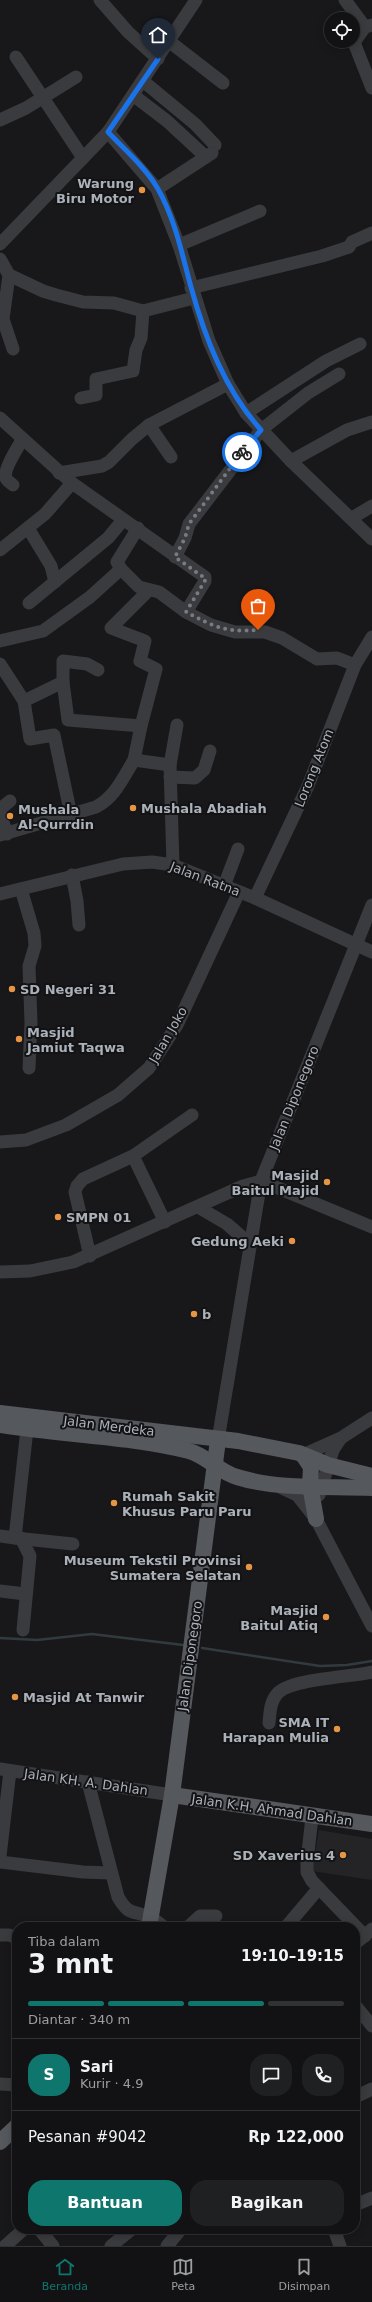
<!DOCTYPE html>
<html lang="id">
<meta charset="utf-8">
<style>
:root{--surface:#121214;--page:#1f2022;--text:#f1f3f6;--muted:#9c9ea0;--line:#313234;--accent:#0f766e}
body{margin:0;font-family:"DejaVu Sans",sans-serif;background:var(--page);color:var(--text);height:100vh;display:flex;flex-direction:column;font-size:15px;white-space:nowrap}
*{box-sizing:border-box;margin:0}
p{font-size:13px;color:var(--muted)}
.icon{flex:none;width:22px;height:22px;fill:none;stroke:currentColor;stroke-width:2;stroke-linecap:round;stroke-linejoin:round}
.map{position:relative;flex:1;overflow:hidden}
.panel{position:absolute;left:12px;top:1922px;width:348px;height:312px;display:flex;flex-direction:column;background:var(--surface);border-radius:16px;box-shadow:0 2px 10px #0003,0 0 0 1px var(--line)}
.panel>*{flex:none}
.controls{position:absolute;left:324px;top:12px;display:grid;gap:8px}
.controls a{display:grid;place-items:center;width:36px;height:36px;border-radius:50%;background:var(--surface);box-shadow:0 2px 10px #0003,0 0 0 1px var(--line);font-size:20px}
.pin{position:absolute;display:grid;place-items:center;width:34px;height:34px;color:#fff;margin:-41px -17px;border-radius:50% 50% 50% 0;rotate:-45deg;box-shadow:0 0 4px #0007}
.pin .icon{rotate:45deg}
.courier{position:absolute;display:grid;place-items:center;width:40px;height:40px;margin:-20px;border:3px solid #1a73e8;border-radius:50%;background:#fff;color:#222;box-shadow:0 1px 5px #0007}
.head em{font-style:normal;font-weight:700}
.head div{display:flex;flex-direction:column-reverse}
.head{display:flex;align-items:center;justify-content:space-between;height:68px;padding:0 16px}
h1{font-size:26px;font-weight:700;line-height:30px}
.bar{display:grid;grid-template-columns:repeat(4,1fr);gap:6px 4px;align-content:center;height:48px;padding:0 16px}
.bar i{height:5px;border-radius:3px;background:var(--line)}
.bar .selected{background:var(--accent)}
.bar p{grid-column:span 4}
.line{display:flex;align-items:center;gap:10px;padding:0 16px;border-top:1px solid var(--line)}
.line div{flex:1}
.round{display:grid;place-items:center;flex:none;width:42px;height:42px;border-radius:16px;background:var(--page)}
.cta{display:flex;gap:8px;margin-top:auto;padding:8px 16px}
.cta a{flex:1;height:46px;border-radius:16px;background:var(--accent);color:#fff;font-size:16px;font-weight:700;line-height:46px;text-align:center}
.cta a+a{background:var(--page);color:var(--text)}
.tab-bar{display:flex;justify-content:space-around;align-items:center;height:56px;border-top:1px solid var(--line);background:var(--surface);font-size:11px;color:var(--muted)}
.tab-bar a{display:grid;justify-items:center;gap:2px}
.tab-bar .selected{color:var(--accent)}
.map>svg:first-child{display:block}
.built{fill:#242427}
.lines{fill:none;stroke-linecap:round;stroke-linejoin:round}
.stream{stroke:#313b3f;stroke-width:2.5}
.minor{stroke:#393b3e;stroke-width:13}
.major{stroke:#55585d;stroke-width:16}
.done{stroke:#787b81;stroke-width:4;stroke-dasharray:0 7.2}
.route{stroke:#1a73e8;stroke-width:5}
.poi-dot{fill:#e59544;stroke:#131315;stroke-width:1.5}
.labels{text-anchor:middle;dominant-baseline:central;stroke-width:4;stroke-linejoin:round;paint-order:stroke}
.poi-label{font-size:13px;font-weight:bold;fill:#abb1b9;stroke:#131315;text-anchor:start}
.street-label{font-size:13px;fill:#abb1b9;stroke:#131315}
</style>
<div class="map">
<svg width="372" height="2246" viewBox="0 0 372 2246">
<rect width="100%" height="100%" fill="#18181a"/>
<!-- built -->
<polygon class="built" points="319,1830 372,1839 372,1880 312,1871"/>
<g class="lines">
<!-- stream -->
<g class="stream">
<polyline points="0,1638 37,1640 92,1634 183,1645"/>
<polyline points="202,1648 320,1666 347,1665 372,1661"/>
</g>
<!-- minor -->
<g class="minor">
<polyline points="100,0 128,32 158,59"/>
<polyline points="345,0 365,27"/>
<polyline points="372,25 365,27 355,41 355,45 372,88"/>
<polyline points="170,42 223,83"/>
<polyline points="16,57 83,158"/>
<polyline points="143,81 195,124 215,145"/>
<polyline points="133,95 167,121 206,157"/>
<polyline points="0,120 26,108 76,77"/>
<polyline points="108,132 157,189 179,245 209,341 228,384 246,413 291,461 372,539"/>
<polyline points="157,189 212,153"/>
<polyline points="0,244 108,132 196,0"/>
<polyline points="179,245 260,211"/>
<polyline points="0,259 9,275 3,319 13,349"/>
<polyline points="9,275 43,291 56,295 83,302 114,303 143,311 194,298"/>
<polyline points="191,288 322,256 349,247 352,242 372,233"/>
<polyline points="81,398 96,395 96,379 133,371 136,350 141,338 143,311"/>
<polyline points="246,413 326,361 360,344"/>
<polyline points="0,418 72,483 205,577 205,581 186,612"/>
<polyline points="149,425 171,457"/>
<polyline points="291,461 347,430 372,422"/>
<polyline points="59,473 102,466 109,462 132,439 149,425 228,384"/>
<path d="M13,485c-2,-2 -6,-4 -7,-7 -3,-8 12,-31 16,-38"/>
<polyline points="352,518 372,506"/>
<polyline points="28,528 51,566 55,582"/>
<polyline points="138,528 117,562 121,569 139,587 159,592 186,612 211,625 235,632 265,632 282,638 317,659 337,658 355,665"/>
<polyline points="0,550 45,514 72,483"/>
<polyline points="175,557 185,538 189,524 261,430 308,393 339,374"/>
<polyline points="148,591 111,628 145,641 140,661 156,669 141,726 134,760 170,765 173,865"/>
<polyline points="29,603 108,538 123,520"/>
<polyline points="0,641 43,631 90,597 121,569"/>
<polyline points="0,664 24,701 30,739 54,735 71,815"/>
<polyline points="63,682 68,720 141,726"/>
<polyline points="24,701 63,682 63,661 87,664 98,670"/>
<polyline points="170,765 177,725"/>
<polyline points="170,777 195,778 204,770 210,751"/>
<polyline points="0,809 10,801"/>
<polyline points="0,813 7,834"/>
<path d="M0,835l96,-28c19,-10 27,-29 38,-47"/>
<polyline points="72,875 77,901 79,925"/>
<polyline points="224,886 238,849"/>
<polyline points="21,889 34,933 35,946 29,966 31,1023 29,1068"/>
<polyline points="0,894 123,864 152,862 173,865 255,898 372,952"/>
<polyline points="255,898 308,786 355,665 372,637"/>
<polyline points="0,1142 26,1140 66,1125 118,1095 149,1068 177,1025 239,892"/>
<polyline points="133,1156 165,1222"/>
<polyline points="198,1207 227,1224 250,1244"/>
<polyline points="90,1256 75,1192 77,1186 83,1179 133,1156 192,1115"/>
<polyline points="0,1272 30,1271 73,1262 243,1186 261,1181 372,1227"/>
<polyline points="218,1440 261,1181 372,905"/>
<polyline points="303,1455 341,1438 372,1418"/>
<polyline points="280,1487 297,1495 316,1519 372,1626"/>
<polyline points="319,1495 333,1450 341,1438"/>
<polyline points="0,1536 15,1538 27,1429"/>
<polyline points="15,1538 73,1544"/>
<polyline points="21,1538 30,1556 23,1630"/>
<polyline points="0,1591 25,1594"/>
<path d="M269,1723c1,-10 1,-21 8,-29 11,-15 75,-17 95,-22"/>
<polyline points="0,1769 172,1795"/>
<path d="M88,1782l30,115c12,21 16,12 33,21 5,2 9,6 13,9"/>
<polyline points="312,1817 307,1861 307,1872 312,1881 365,1936"/>
<polyline points="0,1856 10,1771"/>
<polyline points="0,1862 83,1872 111,1873"/>
<polyline points="188,1927 200,1916 216,1916"/>
<polyline points="286,1927 319,1888"/>
<polyline points="0,1935 9,1935 17,1938"/>
<polyline points="355,1944 372,1929"/>
<polyline points="355,2005 372,2026"/>
<polyline points="0,2084 17,2085"/>
<polyline points="355,2097 372,2089"/>
<polyline points="355,2205 372,2198"/>
<polyline points="39,2229 53,2246"/>
<polyline points="334,2229 340,2246"/>
<polyline points="5,2246 24,2229"/>
<polyline points="111,2246 132,2229"/>
<polyline points="167,2246 181,2229"/>
</g>
<!-- major -->
<g class="major">
<polyline points="0,1413 238,1441 299,1453 328,1465 372,1476"/>
<path d="M0,1425c62,10 129,11 189,26 18,5 30,21 48,26 42,13 91,9 135,11"/>
<polyline points="303,1455 311,1467 310,1485 316,1519"/>
<polyline points="172,1795 372,1824"/>
<polyline points="149,1927 172,1795 218,1440"/>
<polyline points="0,2142 17,2126"/>
</g>
</g>
<g class="lines">
<!-- done -->
<path class="done" d="M242,452l-53,72 -4,14 -10,19 31,22 -20,33c31,16 37,20 72,18"/>
<!-- route -->
<path class="route" d="M158,59l-50,73c17,18 38,36 50,57 17,30 24,65 33,98 14,51 34,103 70,143l-19,22"/>
</g>
<!-- markers -->
<g class="poi-dot">
<circle cx="142" cy="190" r="4"/>
<circle cx="133" cy="808" r="4"/>
<circle cx="10" cy="816" r="4"/>
<circle cx="12" cy="989" r="4"/>
<circle cx="19" cy="1039" r="4"/>
<circle cx="327" cy="1182" r="4"/>
<circle cx="58" cy="1217" r="4"/>
<circle cx="292" cy="1241" r="4"/>
<circle cx="194" cy="1314" r="4"/>
<circle cx="114" cy="1503" r="4"/>
<circle cx="249" cy="1567" r="4"/>
<circle cx="326" cy="1617" r="4"/>
<circle cx="15" cy="1697" r="4"/>
<circle cx="337" cy="1729" r="4"/>
<circle cx="343" cy="1855" r="4"/>
</g>
<g class="labels">
<!-- poi labels -->
<g class="poi-label">
<text x="134" y="183" text-anchor="end">Warung<tspan x="134" dy="15">Biru Motor</tspan></text>
<text x="141" y="808">Mushala Abadiah</text>
<text x="18" y="809">Mushala<tspan x="18" dy="15">Al-Qurrdin</tspan></text>
<text x="20" y="989">SD Negeri 31</text>
<text x="27" y="1032">Masjid<tspan x="27" dy="15">Jamiut Taqwa</tspan></text>
<text x="319" y="1175" text-anchor="end">Masjid<tspan x="319" dy="15">Baitul Majid</tspan></text>
<text x="66" y="1217">SMPN 01</text>
<text x="284" y="1241" text-anchor="end">Gedung Aeki</text>
<text x="202" y="1314">b</text>
<text x="122" y="1496">Rumah Sakit<tspan x="122" dy="15">Khusus Paru Paru</tspan></text>
<text x="241" y="1560" text-anchor="end">Museum Tekstil Provinsi<tspan x="241" dy="15">Sumatera Selatan</tspan></text>
<text x="318" y="1610" text-anchor="end">Masjid<tspan x="318" dy="15">Baitul Atiq</tspan></text>
<text x="23" y="1697">Masjid At Tanwir</text>
<text x="329" y="1722" text-anchor="end">SMA IT<tspan x="329" dy="15">Harapan Mulia</tspan></text>
<text x="335" y="1855" text-anchor="end">SD Xaverius 4</text>
</g>
<!-- street labels -->
<g class="street-label">
<text transform="translate(314 768) rotate(-68)">Lorong Atom</text>
<text transform="translate(205 879) rotate(21)">Jalan Ratna</text>
<text transform="translate(168 1035) rotate(-60)">Jalan Joko</text>
<text transform="translate(294 1098) rotate(-68)">Jalan Diponegoro</text>
<text transform="translate(109 1426) rotate(7)">Jalan Merdeka</text>
<text transform="translate(190 1656) rotate(-82)">Jalan Diponegoro</text>
<text transform="translate(86 1782) rotate(8)">Jalan KH. A. Dahlan</text>
<text transform="translate(272 1810) rotate(8)">Jalan K.H. Ahmad Dahlan</text>
</g>
</g>
</svg>
<div class="controls">
<a><svg class="icon" aria-label="locate" viewBox="0 0 24 24"><circle cx="12" cy="12" r="6"/><path d="M12 2v4M12 18v4M2 12h4M18 12h4"/></svg></a>
</div>
<div class="pin" style="left:258px;top:630px;background:#ea580c"><svg class="icon" aria-label="bag" viewBox="0 0 24 24"><path d="M5 8h14l-1 12H6zM9 8a3 3 0 0 1 6 0"/></svg></div>
<div class="pin" style="left:158px;top:59px;background:#1f2937"><svg class="icon" aria-label="home" viewBox="0 0 24 24"><path d="M3 11l9-7 9 7M6 9v11h12V9"/></svg></div>
<div class="courier" style="left:242px;top:452px"><svg class="icon" aria-label="bike" viewBox="0 0 24 24"><circle cx="6" cy="16" r="4"/><circle cx="18" cy="16" r="4"/><path d="M6 16l4-8h5l3 8M10 8l3 8H6M13 5h3"/></svg></div>
<section class="panel">
<div class="head"><div><h1>3 mnt</h1><p>Tiba dalam</p></div><em>19:10–19:15</em></div>
<div class="bar"><i class="selected"></i><i class="selected"></i><i class="selected"></i><i></i><p>Diantar · 340 m</p></div>
<div class="line" style="height:72px"><b class="round" style="background:var(--accent);color:#fff">S</b><div><b>Sari</b><p>Kurir · 4.9</p></div><a class="round"><svg class="icon" aria-label="chat" viewBox="0 0 24 24"><path d="M4 5h16v11H9l-5 4z"/></svg></a><a class="round"><svg class="icon" aria-label="phone" viewBox="0 0 24 24"><path d="M5 4h4l2 5-3 2q2 4 5 5l2-3 5 2v4C11 20 4 13 5 4z"/></svg></a></div>
<div class="line" style="height:52px"><div>Pesanan #9042</div><b>Rp 122,000</b></div>
<div class="cta"><a>Bantuan</a><a>Bagikan</a></div>
</section>
</div>
<nav class="tab-bar">
<a class="selected"><svg class="icon" aria-label="home" viewBox="0 0 24 24"><path d="M3 11l9-7 9 7M6 9v11h12V9"/></svg>Beranda</a>
<a><svg class="icon" aria-label="map" viewBox="0 0 24 24"><path d="M3 6l6-2 6 2 6-2v14l-6 2-6-2-6 2zM9 4v14M15 6v14"/></svg>Peta</a>
<a><svg class="icon" aria-label="saved" viewBox="0 0 24 24"><path d="M7 4h10v16l-5-4-5 4z"/></svg>Disimpan</a>
</nav>
